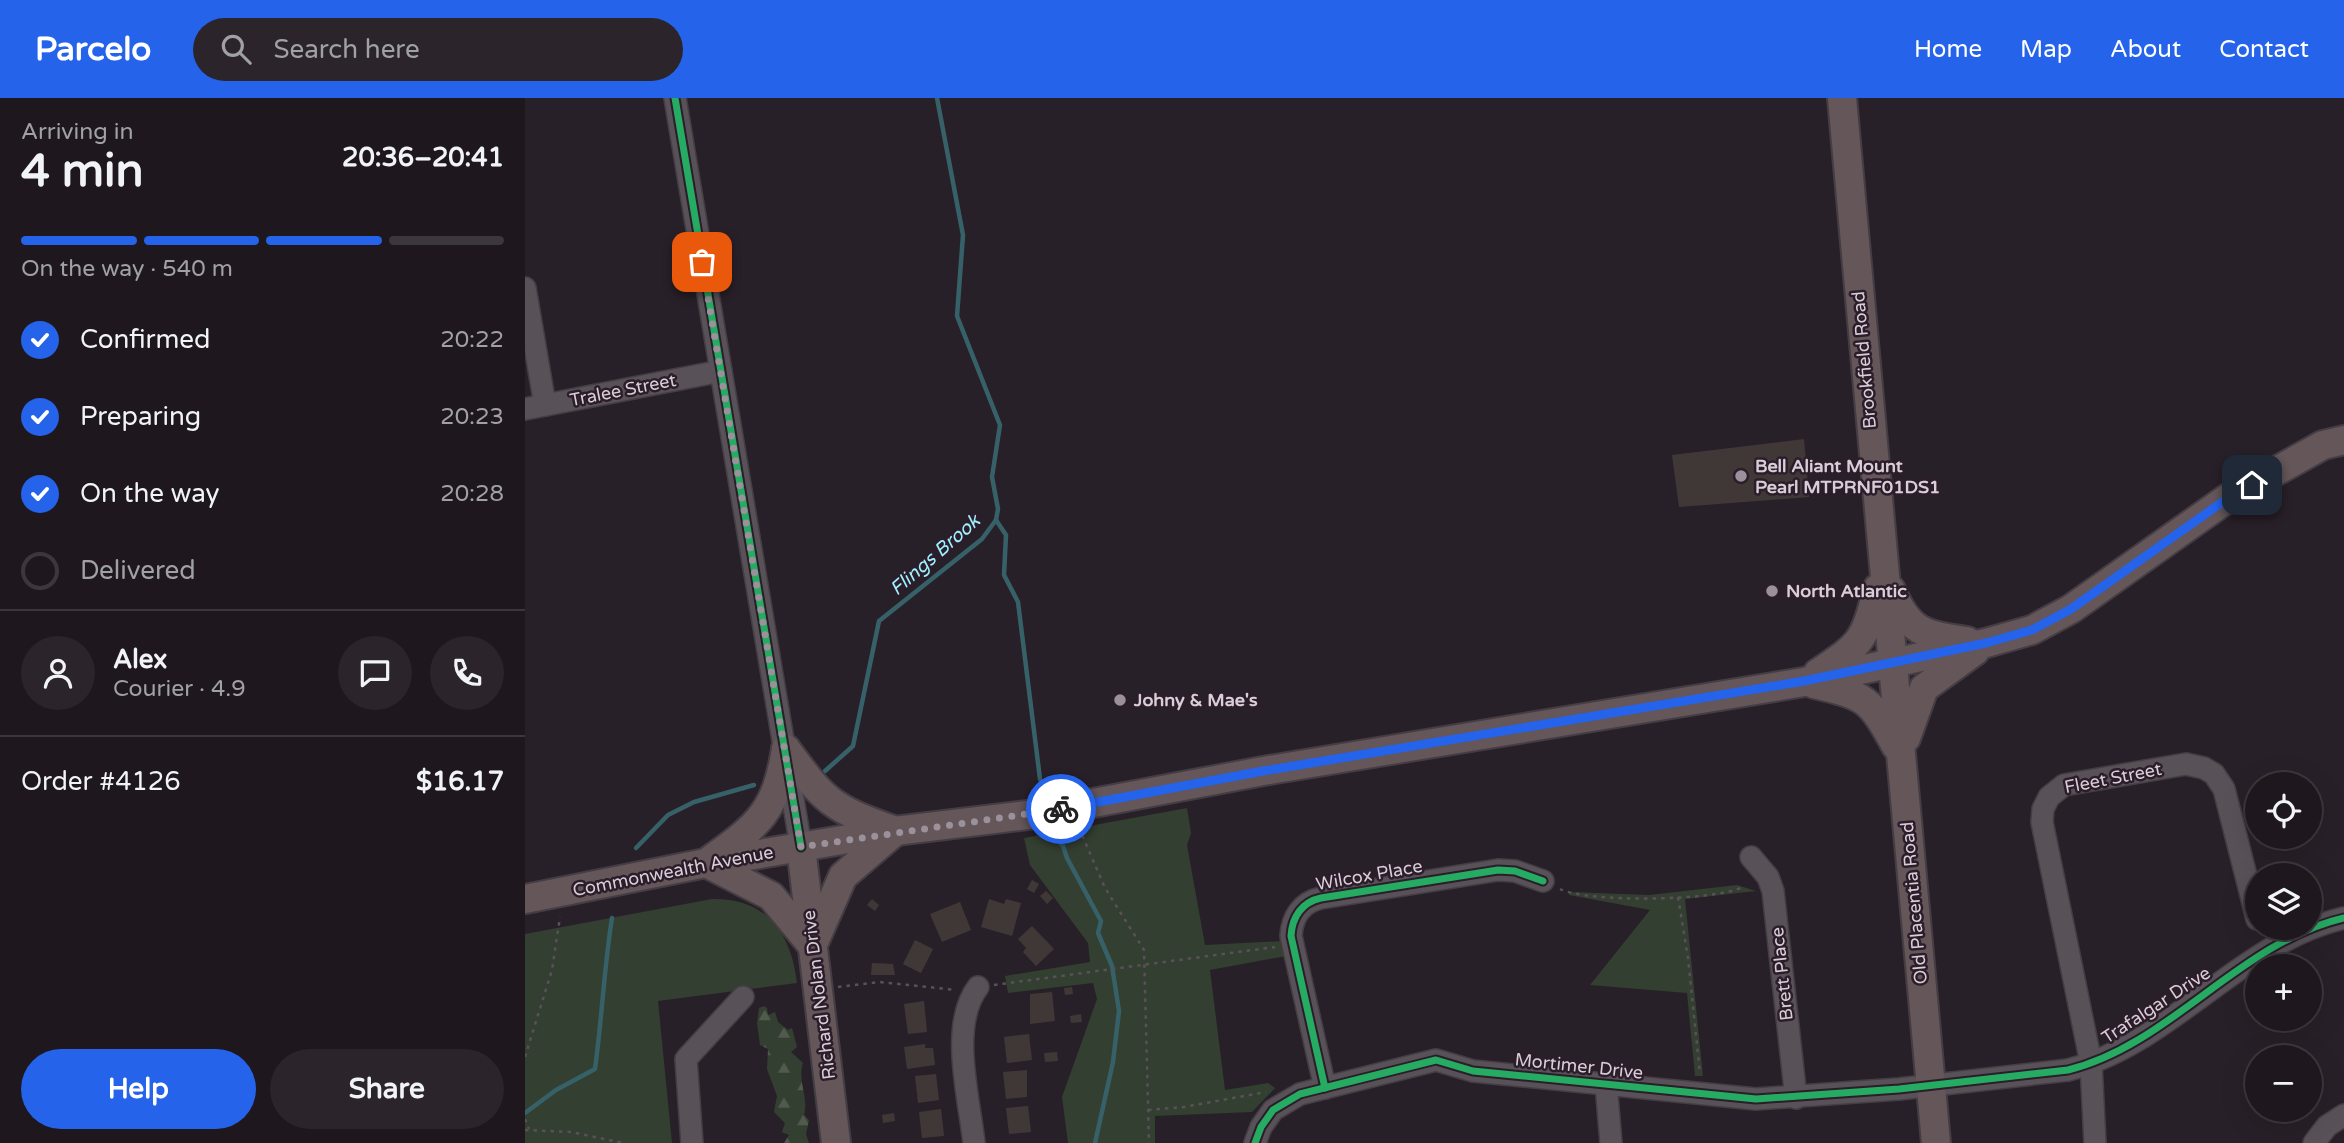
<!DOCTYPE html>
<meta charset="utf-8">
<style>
:root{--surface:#1e181e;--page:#2b252b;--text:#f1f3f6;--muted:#a1a0a4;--line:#3c373c;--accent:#2563eb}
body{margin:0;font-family:"Varela Round",sans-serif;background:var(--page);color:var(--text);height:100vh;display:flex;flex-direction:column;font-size:26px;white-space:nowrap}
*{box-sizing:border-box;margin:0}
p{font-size:23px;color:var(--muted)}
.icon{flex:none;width:38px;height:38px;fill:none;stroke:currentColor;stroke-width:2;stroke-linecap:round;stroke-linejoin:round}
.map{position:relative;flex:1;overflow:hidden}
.drawer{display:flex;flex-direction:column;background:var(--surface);width:525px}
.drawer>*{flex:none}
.buttons{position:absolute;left:1720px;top:674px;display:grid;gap:14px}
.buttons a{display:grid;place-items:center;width:77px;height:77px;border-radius:50%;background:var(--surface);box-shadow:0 7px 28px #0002,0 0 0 2px var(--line);font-size:35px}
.pin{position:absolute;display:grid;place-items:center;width:60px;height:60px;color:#fff;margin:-30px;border-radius:14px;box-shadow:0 4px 10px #0006}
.courier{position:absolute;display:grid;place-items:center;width:70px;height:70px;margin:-35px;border:5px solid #2563eb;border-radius:50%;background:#fff;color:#222;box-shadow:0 2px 9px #0007}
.head em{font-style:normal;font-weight:800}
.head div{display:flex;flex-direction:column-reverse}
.head{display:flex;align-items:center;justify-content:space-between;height:119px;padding:0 21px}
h1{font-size:46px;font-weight:800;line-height:52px}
.bar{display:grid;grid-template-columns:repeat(4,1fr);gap:10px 7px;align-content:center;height:84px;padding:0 21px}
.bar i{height:9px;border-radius:5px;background:var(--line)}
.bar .selected{background:var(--accent)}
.bar p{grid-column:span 4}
.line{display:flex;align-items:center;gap:18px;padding:0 21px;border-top:2px solid var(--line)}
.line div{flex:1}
.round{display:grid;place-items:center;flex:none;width:74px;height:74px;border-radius:37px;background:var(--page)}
ol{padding:0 21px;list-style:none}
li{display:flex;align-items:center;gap:21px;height:77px}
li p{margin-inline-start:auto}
li .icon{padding:7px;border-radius:50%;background:var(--accent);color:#fff;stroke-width:4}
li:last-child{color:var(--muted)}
li i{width:38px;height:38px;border:4px solid var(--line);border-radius:50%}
.primary-button{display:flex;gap:14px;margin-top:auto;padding:14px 21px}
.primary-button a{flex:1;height:80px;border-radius:42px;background:var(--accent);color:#fff;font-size:28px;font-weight:800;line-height:80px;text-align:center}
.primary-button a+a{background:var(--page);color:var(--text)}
header{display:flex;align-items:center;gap:42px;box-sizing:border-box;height:98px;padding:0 35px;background:var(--accent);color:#fff}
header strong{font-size:33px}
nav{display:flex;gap:38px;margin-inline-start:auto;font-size:24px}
.search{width:490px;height:63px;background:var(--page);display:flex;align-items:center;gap:18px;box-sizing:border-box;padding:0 24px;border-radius:38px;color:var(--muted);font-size:26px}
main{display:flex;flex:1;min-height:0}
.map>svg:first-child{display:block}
.forest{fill:url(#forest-firs)}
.park{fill:#333f30}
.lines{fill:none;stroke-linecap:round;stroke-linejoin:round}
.stream{stroke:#376169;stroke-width:4.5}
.building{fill:#403837}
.minor-casing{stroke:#453d44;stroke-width:24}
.major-casing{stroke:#453d44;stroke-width:32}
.path{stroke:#585157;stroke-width:2.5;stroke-dasharray:3.5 5;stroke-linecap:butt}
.minor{stroke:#585258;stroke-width:21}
.major{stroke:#645659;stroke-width:28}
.cycleway-casing{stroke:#2c1d2b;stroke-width:11}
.cycleway{stroke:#26ab63;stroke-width:7}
.done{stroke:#9b919a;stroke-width:7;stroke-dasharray:0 12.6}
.route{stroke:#2563eb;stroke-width:9}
.poi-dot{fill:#9b919a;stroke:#2c1d2b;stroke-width:2.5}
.labels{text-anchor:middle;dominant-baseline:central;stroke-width:5;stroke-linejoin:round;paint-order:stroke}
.street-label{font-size:18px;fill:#d9ced7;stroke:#2c1d2b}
.poi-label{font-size:18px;font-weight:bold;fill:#d9ced7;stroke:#2c1d2b;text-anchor:start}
.water-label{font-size:19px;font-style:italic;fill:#9ef2ff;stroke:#2c1d2b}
</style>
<header>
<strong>Parcelo</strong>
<div class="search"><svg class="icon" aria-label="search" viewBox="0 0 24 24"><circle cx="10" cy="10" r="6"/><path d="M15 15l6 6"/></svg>Search here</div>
<nav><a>Home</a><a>Map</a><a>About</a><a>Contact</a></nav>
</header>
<main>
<section class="drawer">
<div class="head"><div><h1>4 min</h1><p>Arriving in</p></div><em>20:36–20:41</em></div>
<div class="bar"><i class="selected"></i><i class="selected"></i><i class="selected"></i><i></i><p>On the way · 540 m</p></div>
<ol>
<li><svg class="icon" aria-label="check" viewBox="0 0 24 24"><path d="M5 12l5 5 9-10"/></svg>Confirmed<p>20:22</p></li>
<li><svg class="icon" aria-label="check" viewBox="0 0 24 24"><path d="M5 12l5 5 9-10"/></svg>Preparing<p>20:23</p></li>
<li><svg class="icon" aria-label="check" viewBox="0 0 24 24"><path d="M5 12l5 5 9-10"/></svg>On the way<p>20:28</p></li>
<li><i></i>Delivered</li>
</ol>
<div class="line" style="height:126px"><a class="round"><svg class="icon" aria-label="person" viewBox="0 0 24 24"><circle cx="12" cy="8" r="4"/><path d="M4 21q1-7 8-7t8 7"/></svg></a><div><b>Alex</b><p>Courier · 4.9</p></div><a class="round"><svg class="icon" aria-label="chat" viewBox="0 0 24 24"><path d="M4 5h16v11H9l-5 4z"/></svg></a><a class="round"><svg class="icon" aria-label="phone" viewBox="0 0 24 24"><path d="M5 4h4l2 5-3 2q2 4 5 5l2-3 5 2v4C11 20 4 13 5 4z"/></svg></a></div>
<div class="line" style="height:91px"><div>Order #4126</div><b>$16.17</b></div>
<div class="primary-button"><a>Help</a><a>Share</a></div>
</section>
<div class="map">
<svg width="1819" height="1045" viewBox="0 0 1819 1045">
<defs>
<pattern id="forest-firs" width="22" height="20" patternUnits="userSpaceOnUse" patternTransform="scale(1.75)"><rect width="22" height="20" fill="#333f30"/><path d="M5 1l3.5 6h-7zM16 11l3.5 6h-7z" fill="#505a4d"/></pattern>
</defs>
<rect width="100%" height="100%" fill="#282028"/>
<!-- forest -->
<path class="forest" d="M239,908l3,2 1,7 7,-3 3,10 10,8 4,-2 5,19 -6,5 12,11c-6,18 6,33 1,52l5,5 -3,14 3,9h-25l5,-8 -7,-3 3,-9 -11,-11 3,-16 -10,-27 1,-20 -8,-4 -3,-22 2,-15z"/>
<!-- park -->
<g class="park">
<polygon points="662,710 666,735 662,747 680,847 758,843 761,858 685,872 700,992 743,985 750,990 727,1014 630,1018 630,1045 543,1045 537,999 572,901 568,885 483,895 480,878 565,864 563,845 505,767 499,740"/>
<polygon points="1212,787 1231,793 1160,801 1178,978 1170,978 1162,895 1065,887 1125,812 1044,797 1045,794 1124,797"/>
<path d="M187,801c55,-1 79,34 85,84l-139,18 14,142h-147v-209z"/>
</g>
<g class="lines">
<!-- stream -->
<g class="stream">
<polyline points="471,422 481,437 479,477 493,504 515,681 519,691"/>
<polyline points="300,673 328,648 354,523 457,441 471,422 473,411 467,379 475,327 432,218 438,137 412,0"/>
<polyline points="530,738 538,748 542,760 576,823 573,835 587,868 594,913 588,964 570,1045"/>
<polyline points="111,750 143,717 169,704 229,687"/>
<path d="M0,1015l31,-23 39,-21c7,-51 9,-101 17,-151"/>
</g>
</g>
<!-- building -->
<g class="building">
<polygon points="1279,341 1284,399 1154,409 1147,357"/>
<polygon points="507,782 514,786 509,795 502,791"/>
<polygon points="521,793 528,800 522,806 515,798"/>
<polygon points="347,801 354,807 350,813 342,807"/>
<polygon points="464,801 479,806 481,801 496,805 487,838 456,829"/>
<polygon points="435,804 446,832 417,844 405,816"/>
<polygon points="507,828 529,851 511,868 498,854 501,850 493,841"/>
<polygon points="390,842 408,851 396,875 378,866"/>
<polygon points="347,865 368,866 370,877 346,877"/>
<polygon points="547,889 548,896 540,897 539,890"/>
<polygon points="527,894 530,923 505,926 505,896"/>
<polygon points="399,903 402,934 383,936 379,906"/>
<polygon points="556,916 557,924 546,925 545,918"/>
<polygon points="504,936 507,962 482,965 479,939"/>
<polygon points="400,946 400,950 408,950 410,967 382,971 379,949"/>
<polygon points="532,954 533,963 520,964 519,955"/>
<polygon points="502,972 502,999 481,1001 478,974"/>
<polygon points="411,976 414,1002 393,1005 390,978"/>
<polygon points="503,1008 506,1034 484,1036 481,1010"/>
<polygon points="416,1011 419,1038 397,1040 394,1014"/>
<polygon points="369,1015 370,1023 358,1025 357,1017"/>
</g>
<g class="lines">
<!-- minor casing -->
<g class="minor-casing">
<g id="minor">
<polyline points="150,0 276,749"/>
<polyline points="0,190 20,307"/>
<polyline points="0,311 196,273"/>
<polyline points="1226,759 1243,779 1248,793 1271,1000"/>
<polyline points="1081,986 1086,1045"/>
<path d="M800,990l-34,-152c1,-19 11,-34 30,-38l177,-28 17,1 28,10"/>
<polyline points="167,1045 161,961 218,899"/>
<path d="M449,1045c-5,-46 -25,-118 4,-156"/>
<path d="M730,1045l6,-16 12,-17 27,-16 136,-34 37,11 283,28 143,-10 169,-19c102,-25 172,-128 276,-152"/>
<polyline points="1570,1045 1566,965 1517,724 1518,711 1524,699 1539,687 1661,666 1679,670 1689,676 1699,691 1732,821"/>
<polyline points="1789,1045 1802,1028 1819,1017"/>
</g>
</g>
<!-- major casing -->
<g class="major-casing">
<g id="major">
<polyline points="1317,0 1411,1045"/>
<path d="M1366,492c18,42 32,45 76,51"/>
<path d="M1293,575c45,-30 46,-32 60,-85"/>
<path d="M1289,586c53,12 56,15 82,62"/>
<polyline points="1381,640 1399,590 1450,553"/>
<path d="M261,651c38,52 45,59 107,81"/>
<polyline points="276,749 311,1045"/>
<path d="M185,762c50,-36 66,-49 76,-111"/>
<polyline points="181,765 246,798 286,846"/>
<polyline points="0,801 181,765 370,733 510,716 738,673 1279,584 1461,545 1507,532 1546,511 1703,400 1798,347 1819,342"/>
<polyline points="290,842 318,778 367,736"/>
</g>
</g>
<!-- path -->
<g class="path">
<polyline points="554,730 580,790 619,852 624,1045"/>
<path d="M1035,791c28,14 155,12 183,-2"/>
<polyline points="1153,799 1163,860 1175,976"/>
<polyline points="469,887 750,849"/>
<polyline points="313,889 355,884 431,892"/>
<polyline points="0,959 27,872 35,819"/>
<polyline points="623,1012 659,1009 741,994"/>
<polyline points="0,1021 4,1031"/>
<polyline points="0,1032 46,1034 98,1045"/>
</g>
<!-- minor -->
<use href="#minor" class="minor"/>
<!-- major -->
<use href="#major" class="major"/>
<!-- cycleway casing -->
<g class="cycleway-casing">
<g id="cycleway">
<polyline points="150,0 276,749"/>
<path d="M800,990l-34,-152c1,-19 11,-34 30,-38l177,-28 17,1 28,10"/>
<path d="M730,1045l6,-16 12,-17 27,-16 136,-34 37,11 283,28 143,-10 169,-19c102,-25 172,-128 276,-152"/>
</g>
</g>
<!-- cycleway -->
<use href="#cycleway" class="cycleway"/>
</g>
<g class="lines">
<!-- done -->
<polyline class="done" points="177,164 276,749 536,711"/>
<!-- route -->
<polyline class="route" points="536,711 738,673 1279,583 1461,545 1507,532 1546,511 1703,400 1727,387"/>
</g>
<!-- markers -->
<g class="poi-dot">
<circle cx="1216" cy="378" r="7"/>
<circle cx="1247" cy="493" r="7"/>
<circle cx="595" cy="602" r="7"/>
</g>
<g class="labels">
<!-- street labels -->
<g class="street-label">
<text transform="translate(1339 262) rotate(-95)">Brookfield Road</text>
<text transform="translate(98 292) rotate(-11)">Tralee Street</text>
<text transform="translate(1588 680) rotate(-11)">Fleet Street</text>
<text transform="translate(148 773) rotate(-11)">Commonwealth Avenue</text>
<text transform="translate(844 777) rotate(-10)">Wilcox Place</text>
<text transform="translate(1389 805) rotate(-95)">Old Placentia Road</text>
<text transform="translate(1257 876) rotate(-96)">Brett Place</text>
<text transform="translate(294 897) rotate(-97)">Richard Nolan Drive</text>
<text transform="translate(1631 907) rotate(-33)">Trafalgar Drive</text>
<text transform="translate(1054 968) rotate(6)">Mortimer Drive</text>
</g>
<!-- poi labels -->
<g class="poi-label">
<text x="1230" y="368">Bell Aliant Mount<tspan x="1230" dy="21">Pearl MTPRNF01DS1</tspan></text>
<text x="1261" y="493">North Atlantic</text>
<text x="609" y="602">Johny &amp; Mae's</text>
</g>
<!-- water labels -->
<g class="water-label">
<text transform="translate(410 457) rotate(-41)">Flings Brook</text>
</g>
</g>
</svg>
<div class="buttons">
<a><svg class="icon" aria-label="locate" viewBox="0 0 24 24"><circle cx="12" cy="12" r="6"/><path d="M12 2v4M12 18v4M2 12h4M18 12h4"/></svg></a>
<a><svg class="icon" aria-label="layers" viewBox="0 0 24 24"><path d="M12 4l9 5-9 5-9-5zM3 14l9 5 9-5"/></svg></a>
<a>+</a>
<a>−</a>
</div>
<div class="pin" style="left:177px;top:164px;background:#ea580c"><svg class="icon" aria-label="bag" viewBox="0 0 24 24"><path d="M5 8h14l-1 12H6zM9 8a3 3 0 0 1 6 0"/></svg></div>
<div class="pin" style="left:1727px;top:387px;background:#1f2937"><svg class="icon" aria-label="home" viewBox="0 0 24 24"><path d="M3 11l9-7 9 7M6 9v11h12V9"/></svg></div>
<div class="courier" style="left:536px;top:711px"><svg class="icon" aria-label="bike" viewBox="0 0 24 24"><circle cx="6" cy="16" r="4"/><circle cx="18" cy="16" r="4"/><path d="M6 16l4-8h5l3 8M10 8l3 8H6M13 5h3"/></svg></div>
</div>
</main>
